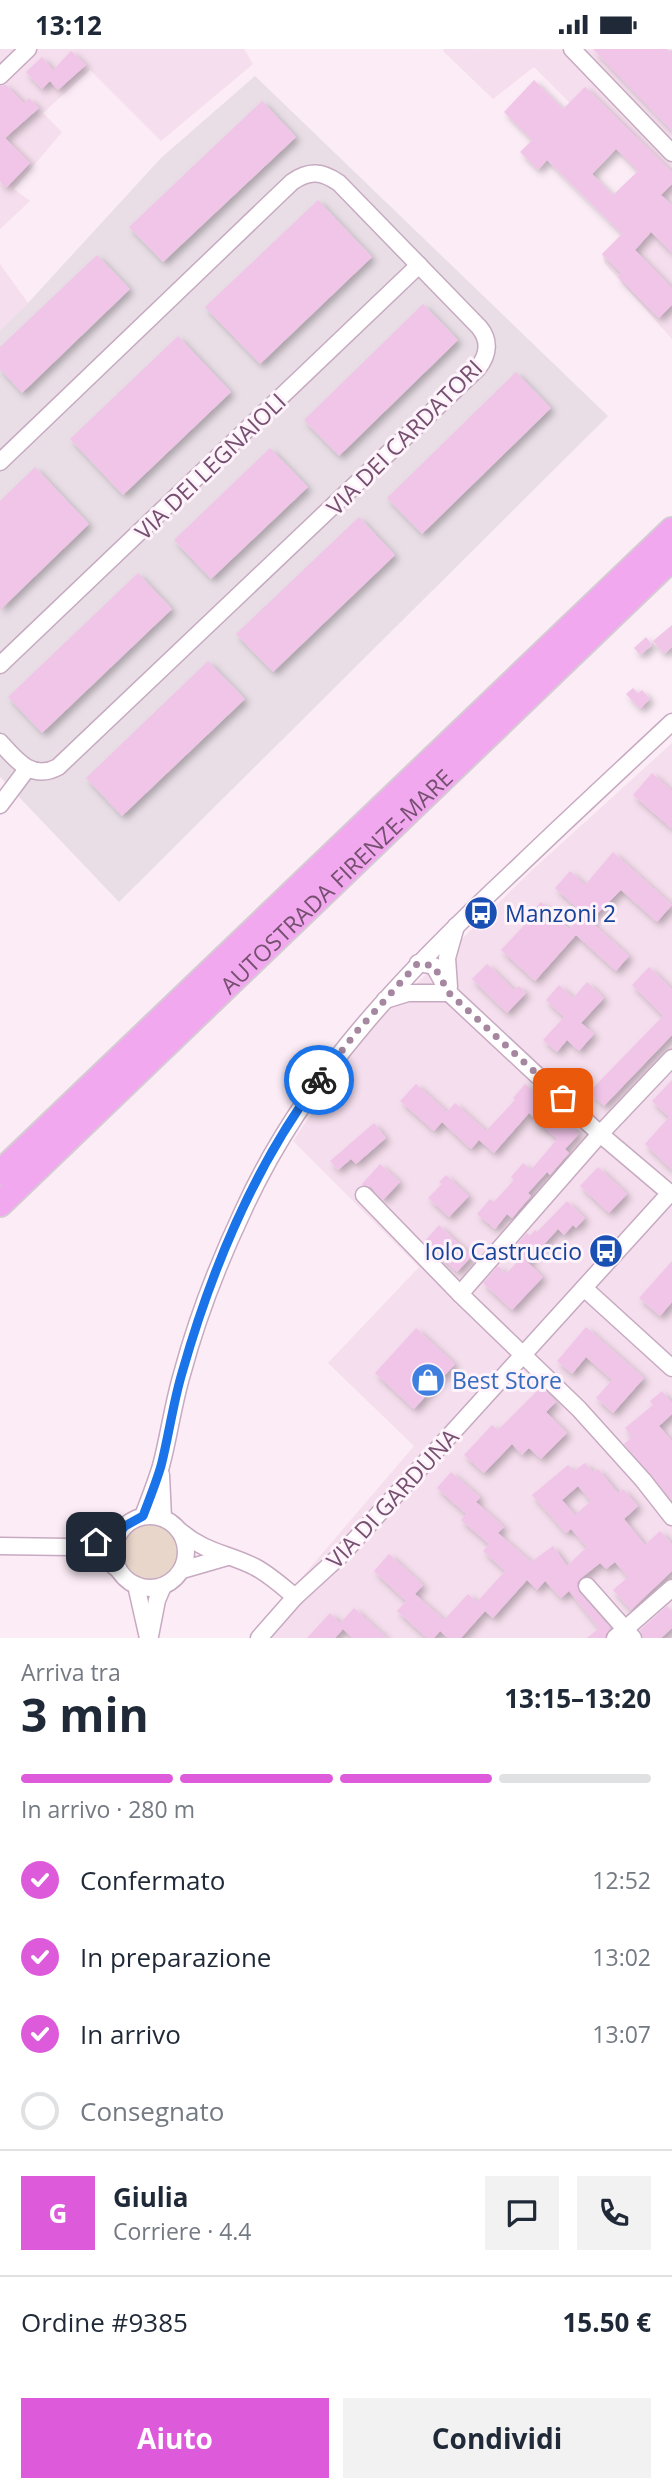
<!DOCTYPE html>
<html lang="it">
<meta charset="utf-8">
<style>
:root{--surface:#fff;--page:#f2f2f3;--text:#1f2937;--muted:#747a83;--line:#e0e1e3;--accent:#dd5adb}
body{margin:0;font-family:"Open Sans",sans-serif;background:var(--page);color:var(--text);height:100vh;display:flex;flex-direction:column;font-size:26px;white-space:nowrap}
*{box-sizing:border-box;margin:0}
p{font-size:23px;color:var(--muted)}
.icon{flex:none;width:38px;height:38px;fill:none;stroke:currentColor;stroke-width:2;stroke-linecap:round;stroke-linejoin:round}
.map{position:relative;height:1589px;overflow:hidden}
.panel{display:flex;flex-direction:column;background:var(--surface);flex:1}
.panel>*{flex:none}
.pin{position:absolute;display:grid;place-items:center;width:60px;height:60px;color:#fff;margin:-30px;border-radius:14px;box-shadow:0 4px 10px #0006}
.courier{position:absolute;display:grid;place-items:center;width:70px;height:70px;margin:-35px;border:5px solid #1a73e8;border-radius:50%;background:#fff;color:#222;box-shadow:0 2px 9px #0007}
.summary em{font-style:normal;font-weight:700}
.summary div{display:flex;flex-direction:column-reverse}
.summary{display:flex;align-items:center;justify-content:space-between;height:119px;padding:0 21px}
h1{font-size:46px;font-weight:700;line-height:52px}
.bar{display:grid;grid-template-columns:repeat(4,1fr);gap:10px 7px;align-content:center;height:84px;padding:0 21px}
.bar i{height:9px;border-radius:5px;background:var(--line)}
.bar .active{background:var(--accent)}
.bar p{grid-column:span 4}
.line{display:flex;align-items:center;gap:18px;padding:0 21px;border-top:2px solid var(--line)}
.line div{flex:1}
.round{display:grid;place-items:center;flex:none;width:74px;height:74px;border-radius:0px;background:var(--page)}
ol{padding:0 21px;list-style:none}
li{display:flex;align-items:center;gap:21px;height:77px}
li p{margin-inline-start:auto}
li .icon{padding:7px;border-radius:50%;background:var(--accent);color:#fff;stroke-width:4}
li:last-child{color:var(--muted)}
li i{width:38px;height:38px;border:4px solid var(--line);border-radius:50%}
.primary-button{display:flex;gap:14px;margin-top:auto;padding:14px 21px}
.primary-button a{flex:1;height:80px;border-radius:0px;background:var(--accent);color:#fff;font-size:28px;font-weight:700;line-height:80px;text-align:center}
.primary-button a+a{background:var(--page);color:var(--text)}
.status{display:flex;justify-content:space-between;align-items:center;height:49px;padding:0 35px;background:var(--surface);direction:ltr}
.status svg{height:19px;fill:currentColor}
.map>svg:first-child{display:block}
.residential{fill:#f5deed}
.industrial{fill:#e9dee6}
.green{fill:#e9d6cb}
.building{fill:#f0c5e8;fill-rule:evenodd;filter:url(#shadow)}
.lines{fill:none;stroke-linecap:round;stroke-linejoin:round}
.minor-casing{stroke:#c7aac1;stroke-width:19}
.highway-casing{stroke:#d6cad4;stroke-width:28}
.minor{stroke:#fff;stroke-width:16}
.highway{stroke:#f1a8ee;stroke-width:24}
.done{stroke:#a587a0;stroke-width:7;stroke-dasharray:0 12.6}
.route{stroke:#1a73e8;stroke-width:9}
.labels{text-anchor:middle;dominant-baseline:central;stroke-width:6;stroke-linejoin:round;paint-order:stroke}
.street-label{font-size:23px;fill:#765071;stroke:#fef3fa}
.transit-label{font-size:23px;fill:#164399;stroke:#fef3fa;text-anchor:start}
.shop-label{font-size:23px;fill:#366cbe;stroke:#fef3fa;text-anchor:start}
</style>
<div class="status"><b>13:12</b><svg viewBox="0 0 49 12"><path d="M0 12V9h3v3zM5 12V6h3v6zM10 12V3h3v9zM15 12V0h3v12zM26 1h20v11H26zM47 4h2v5h-2z"/></svg></div>
<div class="map">
<svg width="672" height="1589" viewBox="0 0 672 1589">
<defs>
<filter id="shadow"><feDropShadow dx="4" dy="4" stdDeviation="3.5" flood-color="#0004"/></filter>
</defs>
<rect width="100%" height="100%" fill="#fcecf6"/>
<!-- residential -->
<g class="residential">
<polygon points="0,0 244,0 253,15 161,92 90,21 43,64 62,83 14,140 30,152 0,180"/>
<polygon points="444,0 672,1 672,290 605,215 602,205 661,146 534,18 493,50 443,2"/>
<polygon points="0,215 28,254 0,281"/>
<polygon points="672,694 672,1589 250,1589 414,1397 328,1314 419,1218 293,1092 364,986 530,823"/>
</g>
<!-- industrial -->
<polygon class="industrial" points="255,27 608,367 119,853 0,728 0,281 28,254 161,109"/>
<!-- green -->
<circle class="green" cx="150" cy="1502" r="28"/>
<!-- building -->
<g class="building">
<polygon points="593,0 667,0 672,5 672,82"/>
<polygon points="71,2 86,16 58,41 50,32 42,40 26,23 42,8 53,21"/>
<path d="M534,31l29,29 22,-22 87,85v12l-11,11 11,10v48l-21,-21 -16,18 37,38v17l-13,13 -41,-41 3,-4 -19,-19 20,-20 -75,-74 -9,10 -18,-18 12,-12 -28,-28zM616,100l22,22 -25,24 -21,-21z"/>
<polygon points="6,36 24,54 29,49 39,59 5,89 30,114 6,139 0,132 0,37"/>
<polygon points="262,52 296,88 163,213 129,178"/>
<polygon points="318,151 372,208 260,315 205,258"/>
<polygon points="97,206 130,240 22,344 0,320 0,298"/>
<polygon points="423,255 458,291 339,407 304,371"/>
<polygon points="178,287 231,343 123,446 70,390"/>
<polygon points="516,323 551,359 422,485 387,449"/>
<polygon points="270,399 308,438 211,530 174,491"/>
<polygon points="35,418 89,475 0,561 0,452"/>
<polygon points="359,468 395,506 273,623 236,585"/>
<polygon points="138,524 172,560 42,684 8,648"/>
<polygon points="672,576 672,598 664,605 653,592"/>
<polygon points="646,588 652,596 640,606 634,599"/>
<polygon points="208,612 245,650 122,767 86,729"/>
<polygon points="633,639 638,644 642,641 650,650 640,660 626,645"/>
<polygon points="652,724 672,742 672,780 633,746"/>
<polygon points="613,803 672,856 657,873 621,841 590,872 629,907 616,922 576,886 535,932 501,901 528,872 526,869 541,853 569,880 584,865 555,839 570,822 585,836"/>
<polygon points="487,915 514,941 519,937 526,944 507,964 472,930"/>
<polygon points="649,918 672,940 672,986 604,1057 589,1043 663,967 632,936"/>
<polygon points="587,933 604,949 581,974 594,985 579,1002 567,991 557,1003 543,991 564,968 546,951 559,936 573,949"/>
<polygon points="672,1031 672,1121 645,1095 669,1068 652,1052"/>
<polygon points="416,1035 447,1063 455,1054 486,1082 515,1051 513,1049 525,1035 579,1085 565,1100 569,1104 550,1126 547,1123 528,1144 531,1147 512,1169 507,1165 495,1180 477,1165 490,1150 494,1153 514,1131 511,1128 523,1114 531,1121 557,1090 529,1064 494,1104 479,1091 471,1100 442,1073 434,1082 400,1052"/>
<polygon points="374,1074 386,1089 356,1115 351,1110 338,1121 330,1112"/>
<polygon points="380,1115 400,1133 383,1151 371,1138 361,1136"/>
<polygon points="598,1118 627,1145 609,1164 580,1137"/>
<polygon points="446,1126 469,1147 449,1168 428,1149 442,1135 439,1133"/>
<polygon points="567,1152 585,1169 576,1179 573,1176 564,1186 558,1180 528,1213 513,1200 527,1184 530,1187 535,1181 537,1183"/>
<polygon points="439,1176 472,1207 457,1223 424,1193"/>
<polygon points="522,1208 543,1228 512,1261 483,1234 498,1217 506,1225"/>
<polygon points="672,1212 672,1253 660,1267 639,1249"/>
<polygon points="586,1278 644,1329 613,1364 596,1349 612,1331 586,1308 572,1325 557,1312"/>
<polygon points="416,1279 455,1315 414,1360 375,1324"/>
<polygon points="541,1338 556,1353 546,1363 567,1384 541,1410 529,1399 522,1406 512,1395 484,1424 464,1406 492,1376 498,1381"/>
<polygon points="662,1342 672,1354 672,1365 659,1377 672,1392 672,1451 624,1395 632,1388 625,1379 653,1356 650,1352"/>
<path d="M585,1414l8,9 5,-3 20,24 5,-4 15,17 -14,13 21,26 15,-14 12,13v27l-41,39 -18,-20 15,-13 -13,-15 -9,7 -6,-6 -20,16 -3,4 2,9 31,36 -5,10h-18l12,-10 -30,-37 -8,7 -16,-17 -8,9 -10,-10 -34,38 -8,-7 -24,27h-13l-8,-7 -6,7h-7l-30,-27 9,-10 -32,-30 15,-17 34,31 -8,9 29,26 24,-26 9,8 28,-31 -22,-20 6,-7 -28,-24 5,-6 -29,-26 14,-16 29,25 -4,5 28,25 -6,6 33,29 22,-16 14,20 20,-19 -16,-18 -5,4 -34,-38 36,-30 6,6zM578,1437l13,15 -16,14 -13,-15z"/>
<polygon points="667,1557 672,1563 672,1579 661,1589 643,1589 640,1581"/>
<polygon points="354,1559 387,1589 352,1589 343,1580 335,1589 307,1589 330,1564 340,1574"/>
</g>
<g class="lines">
<!-- minor casing -->
<g class="minor-casing">
<g id="minor">
<polyline points="572,0 672,104"/>
<polyline points="0,27 28,0"/>
<path d="M0,413l292,-280c17,-12 30,-11 47,1l140,144c11,13 10,27 -1,41l-420,399c-26,14 -42,-7 -58,-25"/>
<polyline points="0,616 419,216"/>
<polyline points="0,756 27,720"/>
<polyline points="418,914 434,917 449,944 600,1085 672,1146"/>
<polyline points="449,938 447,909 456,877"/>
<polyline points="385,951 408,944 449,944"/>
<polyline points="364,1146 460,1245 579,1360 643,1431 672,1468"/>
<polyline points="584,1239 672,1319"/>
<polyline points="460,1245 600,1085 672,1009"/>
<polyline points="161,1426 163,1469"/>
<path d="M143,1467c6,-16 13,-33 18,-50 8,-30 12,-62 21,-92 15,-56 36,-110 61,-163 62,-137 167,-243 275,-344 51,-49 103,-97 154,-145"/>
<circle cx="150" cy="1503" r="36"/>
<path d="M180,1482c26,22 47,22 75,36 15,8 27,19 40,30"/>
<polyline points="0,1497 70,1498 118,1486"/>
<polyline points="72,1499 102,1508 119,1521"/>
<polyline points="182,1521 227,1508"/>
<polyline points="136,1536 148,1589"/>
<polyline points="587,1537 633,1589"/>
<polyline points="150,1587 157,1551 163,1537"/>
<polyline points="259,1589 295,1548 343,1504 670,1144"/>
<polyline points="615,1589 672,1539"/>
</g>
</g>
<!-- highway casing -->
<g class="highway-casing">
<g id="highway">
<polyline points="0,1124 672,481"/>
<path id="s1" d="M0,1155l672,-646"/>
</g>
</g>
<!-- minor -->
<use href="#minor" class="minor"/>
<!-- highway -->
<use href="#highway" class="highway"/>
</g>
<g class="lines">
<!-- done -->
<polyline class="done" points="319,1031 358,981 418,914 434,917 449,944 563,1049"/>
<!-- route -->
<path class="route" d="M96,1493l22,-7 7,-9 18,-10c6,-16 13,-33 18,-50 8,-31 12,-63 21,-93 29,-102 73,-208 137,-293"/>
</g>
<!-- icons -->
<defs>
<g id="bus-disc" transform="scale(1.75)"><circle r="9.5" fill="#1a4fb4" stroke="#fef3fa"/><path d="M-5-6H5V4H4V6H2V4H-2V6H-4V4H-5ZM-3.5-4V0h7V-4ZM-3.5 1.2v1.5H-2V1.2ZM2 1.2v1.5H3.5V1.2Z" fill="#fff"/></g>
<g id="shop-disc" transform="scale(1.75)"><circle r="9.5" fill="#3f7fe0" stroke="#fef3fa"/><path d="M-5-2.5h2.3a2.7 3.5 0 0 1 5.4 0H5L5.5 6h-11ZM-1.5-2.5h3a1.5 2.3 0 0 0-3 0Z" fill="#fff"/></g>
</defs>
<g fill-rule="evenodd">
<use href="#bus-disc" x="481" y="864"/>
<use href="#bus-disc" x="606" y="1202"/>
<use href="#shop-disc" x="428" y="1331"/>
</g>
<g class="labels">
<!-- street labels -->
<g class="street-label">
<text transform="translate(404 388) rotate(-45)">VIA DEI CARDATORI</text>
<text transform="translate(210 417) rotate(-44)">VIA DEI LEGNAIOLI</text>
<text stroke="none"><textPath href="#s1" startOffset="466">AUTOSTRADA FIRENZE-MARE</textPath></text>
<text transform="translate(392 1449) rotate(-47)">VIA DI GARDUNA</text>
</g>
<!-- transit labels -->
<g class="transit-label">
<text x="505" y="864">Manzoni 2</text>
<text x="582" y="1202" text-anchor="end">Iolo Castruccio</text>
</g>
<!-- shop labels -->
<g class="shop-label">
<text x="452" y="1331">Best Store</text>
</g>
</g>
</svg>
<div class="pin" style="left:563px;top:1049px;background:#ea580c"><svg class="icon" aria-label="bag" viewBox="0 0 24 24"><path d="M5 8h14l-1 12H6zM9 8a3 3 0 0 1 6 0"/></svg></div>
<div class="pin" style="left:96px;top:1493px;background:#1f2937"><svg class="icon" aria-label="home" viewBox="0 0 24 24"><path d="M3 11l9-7 9 7M6 9v11h12V9"/></svg></div>
<div class="courier" style="left:319px;top:1031px"><svg class="icon" aria-label="bike" viewBox="0 0 24 24"><circle cx="6" cy="16" r="4"/><circle cx="18" cy="16" r="4"/><path d="M6 16l4-8h5l3 8M10 8l3 8H6M13 5h3"/></svg></div>
</div>
<section class="panel">
<div class="summary"><div><h1>3 min</h1><p>Arriva tra</p></div><em>13:15–13:20</em></div>
<div class="bar"><i class="active"></i><i class="active"></i><i class="active"></i><i></i><p>In arrivo · 280 m</p></div>
<ol>
<li><svg class="icon" aria-label="check" viewBox="0 0 24 24"><path d="M5 12l5 5 9-10"/></svg>Confermato<p>12:52</p></li>
<li><svg class="icon" aria-label="check" viewBox="0 0 24 24"><path d="M5 12l5 5 9-10"/></svg>In preparazione<p>13:02</p></li>
<li><svg class="icon" aria-label="check" viewBox="0 0 24 24"><path d="M5 12l5 5 9-10"/></svg>In arrivo<p>13:07</p></li>
<li><i></i>Consegnato</li>
</ol>
<div class="line" style="height:126px"><b class="round" style="background:var(--accent);color:#fff">G</b><div><b>Giulia</b><p>Corriere · 4.4</p></div><a class="round"><svg class="icon" aria-label="chat" viewBox="0 0 24 24"><path d="M4 5h16v11H9l-5 4z"/></svg></a><a class="round"><svg class="icon" aria-label="phone" viewBox="0 0 24 24"><path d="M5 4h4l2 5-3 2q2 4 5 5l2-3 5 2v4C11 20 4 13 5 4z"/></svg></a></div>
<div class="line" style="height:91px"><div>Ordine #9385</div><b>15.50 €</b></div>
<div class="primary-button"><a>Aiuto</a><a>Condividi</a></div>
</section>
